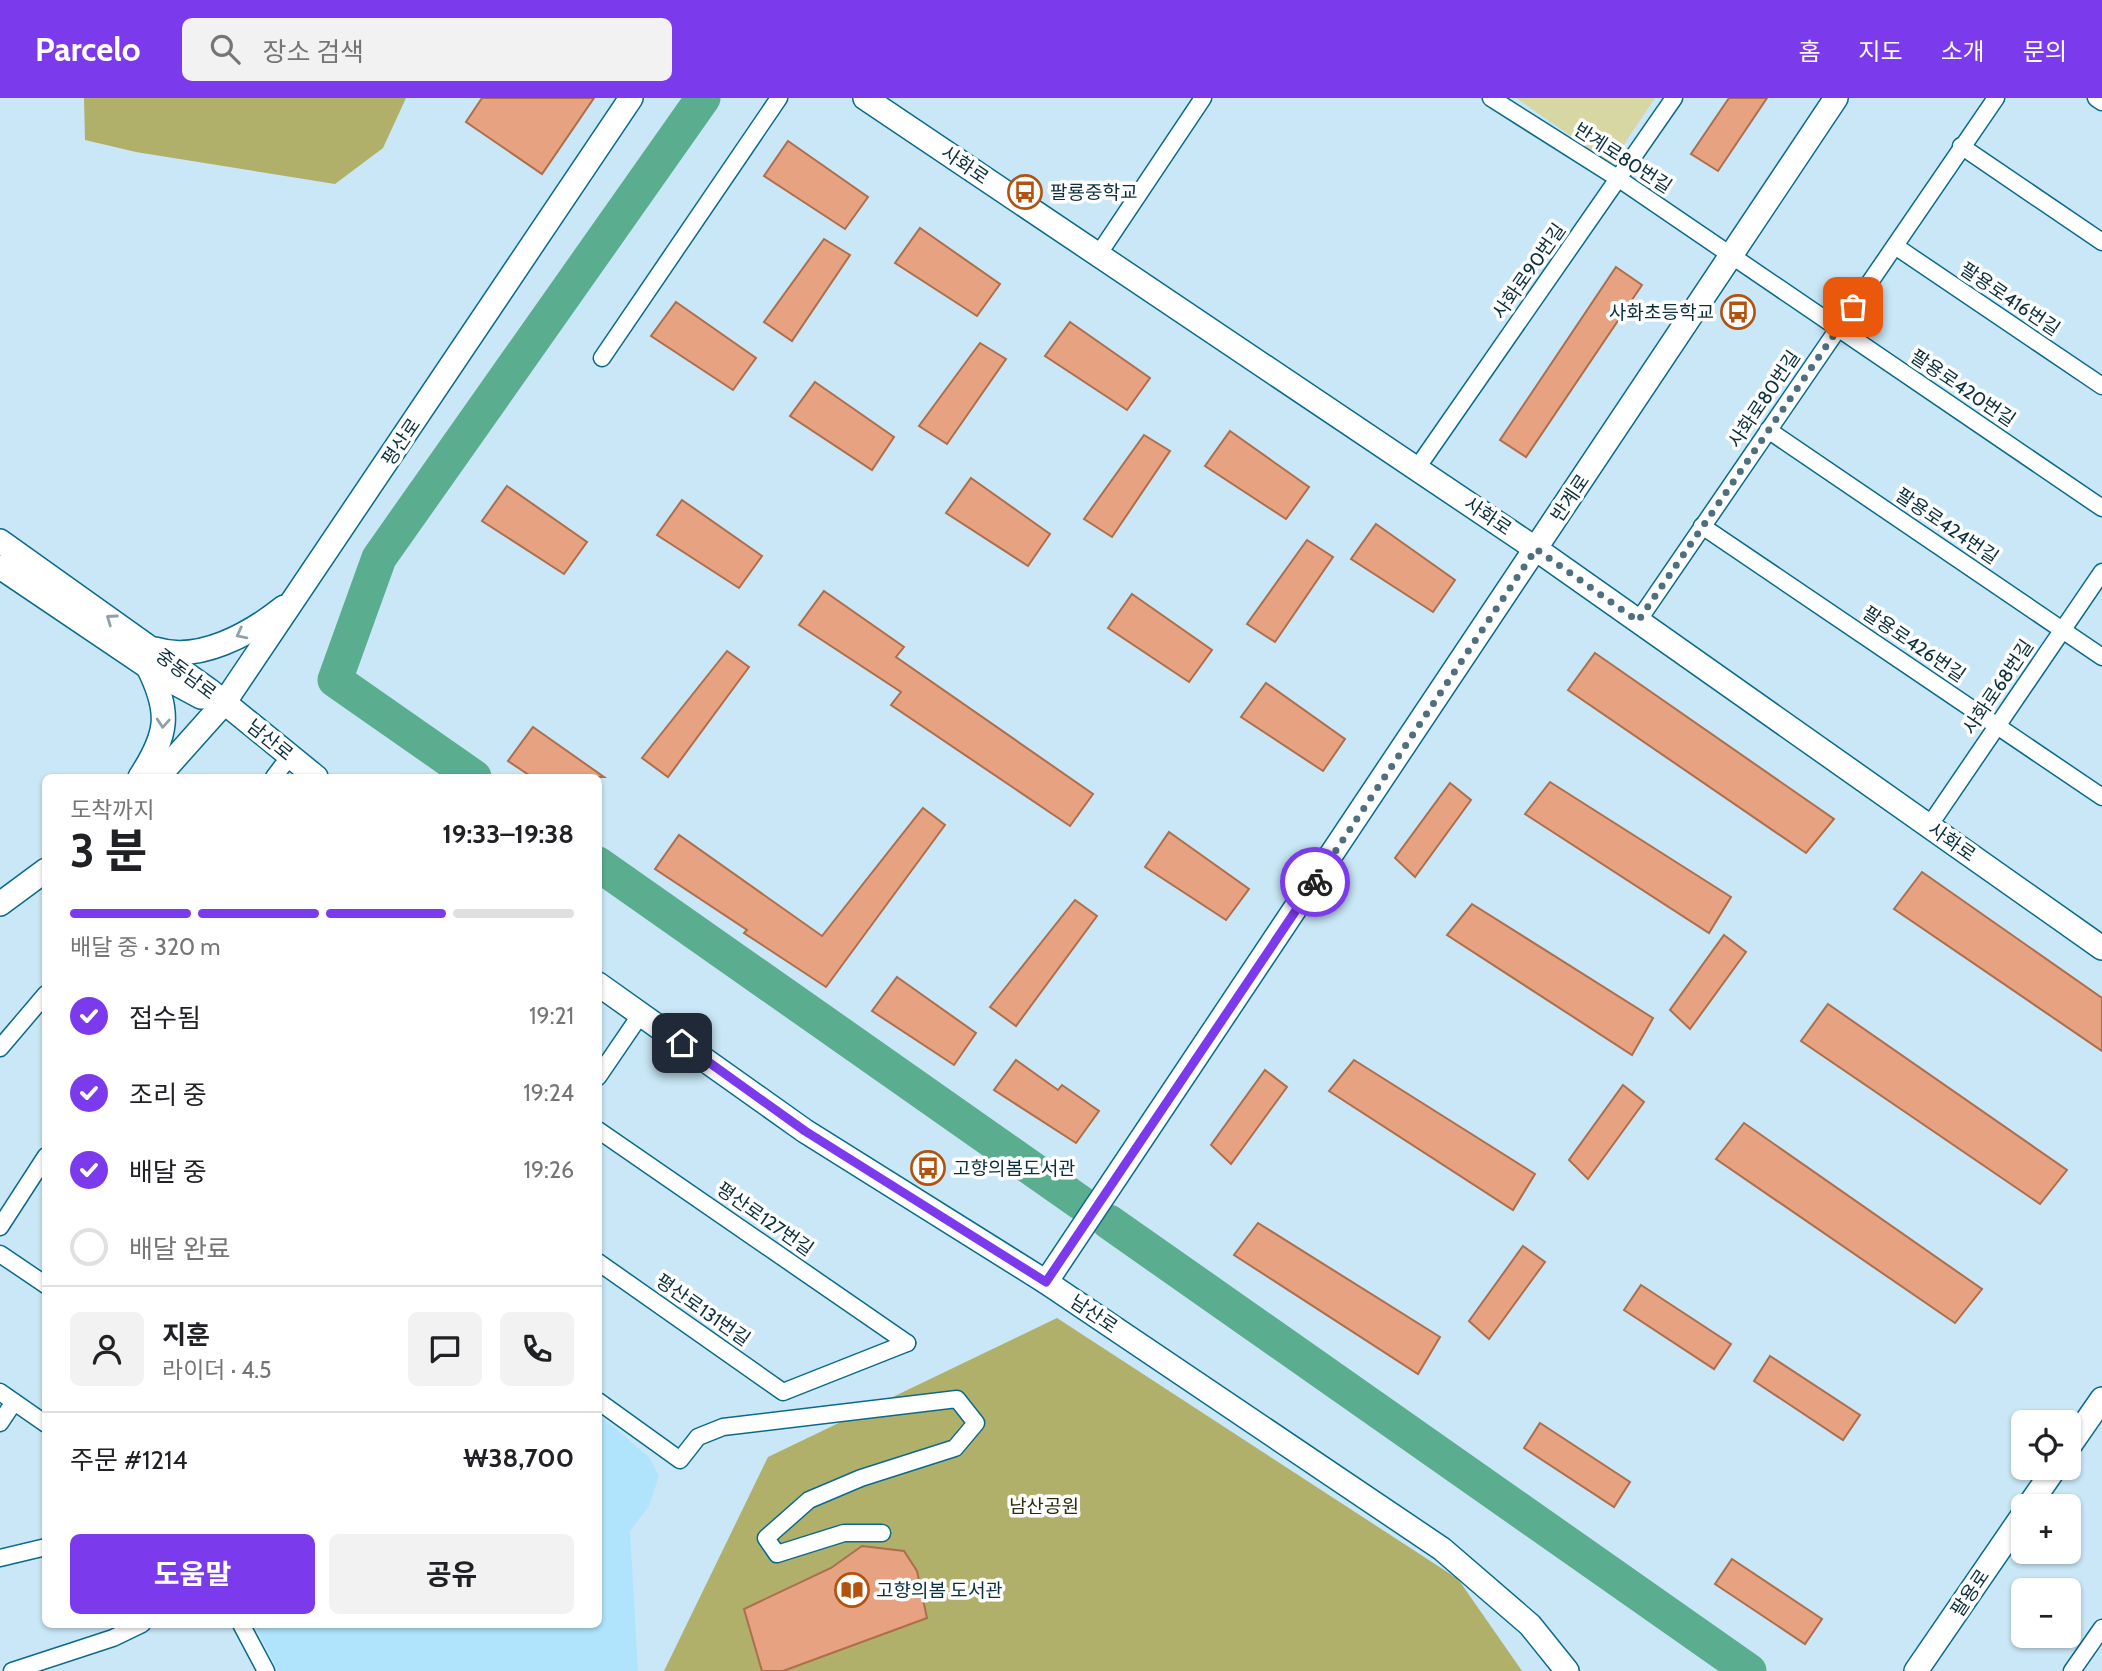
<!DOCTYPE html>
<html lang="ko">
<meta charset="utf-8">
<style>
:root{--surface:#fff;--page:#f2f2f2;--text:#202124;--muted:#757577;--line:#e0e0e0;--accent:#7c3aed}
body{margin:0;font-family:Cabin,"Noto Sans KR",sans-serif;background:var(--page);color:var(--text);height:100vh;display:flex;flex-direction:column;font-size:26px;white-space:nowrap}
*{box-sizing:border-box;margin:0}
p{font-size:23px;color:var(--muted)}
.icon{flex:none;width:38px;height:38px;fill:none;stroke:currentColor;stroke-width:2;stroke-linecap:round;stroke-linejoin:round}
.map{position:relative;flex:1;overflow:hidden}
.side{position:absolute;left:42px;top:676px;width:560px;height:854px;display:flex;flex-direction:column;background:var(--surface);border-radius:10px;box-shadow:0 2px 5px #0004}
.side>*{flex:none}
.tools{position:absolute;left:2011px;top:1312px;display:grid;gap:14px}
.tools a{display:grid;place-items:center;width:70px;height:70px;border-radius:10px;background:var(--surface);box-shadow:0 2px 5px #0004;font-size:35px}
.pin{position:absolute;display:grid;place-items:center;width:60px;height:60px;color:#fff;margin:-30px;border-radius:14px;box-shadow:0 4px 10px #0006}
.courier{position:absolute;display:grid;place-items:center;width:70px;height:70px;margin:-35px;border:5px solid #7c3aed;border-radius:50%;background:#fff;color:#222;box-shadow:0 2px 9px #0007}
.overview em{font-style:normal;font-weight:700}
.overview div{display:flex;flex-direction:column-reverse}
.overview{display:flex;align-items:center;justify-content:space-between;height:119px;padding:0 28px}
h1{font-size:46px;font-weight:700;line-height:52px}
.bar{display:grid;grid-template-columns:repeat(4,1fr);gap:10px 7px;align-content:center;height:84px;padding:0 28px}
.bar i{height:9px;border-radius:5px;background:var(--line)}
.bar .current{background:var(--accent)}
.bar p{grid-column:span 4}
.line{display:flex;align-items:center;gap:18px;padding:0 28px;border-top:2px solid var(--line)}
.line div{flex:1}
.round{display:grid;place-items:center;flex:none;width:74px;height:74px;border-radius:10px;background:var(--page)}
ol{padding:0 28px;list-style:none}
li{display:flex;align-items:center;gap:21px;height:77px}
li p{margin-inline-start:auto}
li .icon{padding:7px;border-radius:50%;background:var(--accent);color:#fff;stroke-width:4}
li:last-child{color:var(--muted)}
li i{width:38px;height:38px;border:4px solid var(--line);border-radius:50%}
.button{display:flex;gap:14px;margin-top:auto;padding:14px 28px}
.button a{flex:1;height:80px;border-radius:10px;background:var(--accent);color:#fff;font-size:28px;font-weight:700;line-height:80px;text-align:center}
.button a+a{background:var(--page);color:var(--text)}
header{display:flex;align-items:center;gap:42px;box-sizing:border-box;height:98px;padding:0 35px;background:var(--accent);color:#fff}
header strong{font-size:33px}
nav{display:flex;gap:38px;margin-inline-start:auto;font-size:24px}
.search{width:490px;height:63px;background:var(--page);display:flex;align-items:center;gap:18px;box-sizing:border-box;padding:0 24px;border-radius:10px;color:var(--muted);font-size:26px}
.map>svg:first-child{display:block}
.built{fill:#b0e4fc}
.green{fill:#d7d7a4}
.forest{fill:#b1b06a}
.lines{fill:none;stroke-linecap:round;stroke-linejoin:round}
.river{stroke:#5bad90;stroke-width:35}
.building{fill:#e7a381;stroke:#ad6e4c;stroke-width:2}
.street-casing{stroke:#096b8b;stroke-width:19}
.secondary-casing{stroke:#096b8b;stroke-width:26}
.street{stroke:#fff;stroke-width:16}
.secondary{stroke:#fff;stroke-width:23}
.oneway{stroke:#91a1a8}
.done{stroke:#4e6f7e;stroke-width:7;stroke-dasharray:0 12.6}
.route{stroke:#7c3aed;stroke-width:9}
.labels{text-anchor:middle;dominant-baseline:central;stroke-width:7;stroke-linejoin:round;paint-order:stroke}
.street-label{font-size:19px;fill:#0b2f3d;stroke:#fff}
.poi-label{font-size:19px;fill:#0b2f3d;stroke:#fff;text-anchor:start}
.park-label{font-size:19px;fill:#2d2c0c;stroke:#fff}
</style>
<header>
<strong>Parcelo</strong>
<div class="search"><svg class="icon" aria-label="search" viewBox="0 0 24 24"><circle cx="10" cy="10" r="6"/><path d="M15 15l6 6"/></svg>장소 검색</div>
<nav><a>홈</a><a>지도</a><a>소개</a><a>문의</a></nav>
</header>
<div class="map">
<svg width="2102" height="1573" viewBox="0 0 2102 1573">
<rect width="100%" height="100%" fill="#c9e7f6"/>
<!-- built -->
<polygon class="built" points="599,1317 649,1359 659,1378 649,1408 630,1433 638,1573 278,1573 254,1526 598,1526"/>
<!-- green -->
<polygon class="green" points="1516,0 1655,0 1611,66"/>
<!-- forest -->
<g class="forest">
<polygon points="84,0 406,0 383,50 335,86 136,54 85,42"/>
<polygon points="1057,1220 1458,1481 1522,1573 664,1573 768,1359"/>
</g>
<g class="lines">
<!-- river -->
<g class="river">
<polyline points="474,679 335,582 379,460 703,0"/>
<polyline points="598,766 1081,1105"/>
<polyline points="1109,1124 1749,1573"/>
</g>
</g>
<!-- building -->
<g class="building">
<polygon points="482,0 594,0 542,76 466,24"/>
<polygon points="1729,0 1767,0 1718,73 1691,56"/>
<polygon points="788,43 868,99 845,131 764,78"/>
<polygon points="920,130 1000,186 977,218 895,165"/>
<polygon points="824,141 850,157 792,243 764,224"/>
<polygon points="1616,169 1642,187 1526,359 1500,342"/>
<polygon points="676,204 756,260 733,292 651,238"/>
<polygon points="1070,224 1150,280 1127,312 1045,258"/>
<polygon points="980,245 1006,261 947,346 919,328"/>
<polygon points="815,284 894,339 872,372 790,318"/>
<polygon points="1230,333 1309,389 1286,421 1205,368"/>
<polygon points="1144,337 1170,353 1112,439 1084,421"/>
<polygon points="971,380 1050,436 1028,468 946,415"/>
<polygon points="507,388 587,444 564,476 482,423"/>
<polygon points="682,402 762,458 739,490 657,437"/>
<polygon points="1376,426 1455,482 1433,514 1351,461"/>
<polygon points="1307,442 1333,459 1275,544 1247,526"/>
<polygon points="824,493 904,549 896,559 1093,696 1070,728 891,607 901,594 799,527"/>
<polygon points="1132,496 1212,552 1189,584 1108,530"/>
<polygon points="727,553 749,569 668,679 642,660"/>
<polygon points="1595,555 1834,721 1806,755 1568,592"/>
<polygon points="1266,585 1345,641 1323,673 1241,619"/>
<polygon points="533,629 604,679 532,679 508,663"/>
<polygon points="1550,684 1731,799 1709,835 1525,716"/>
<polygon points="1450,685 1471,702 1415,779 1395,760"/>
<polygon points="923,710 945,727 826,889 744,835 747,832 655,771 679,737 822,838"/>
<polygon points="1169,734 1249,791 1226,822 1145,769"/>
<polygon points="1922,774 2102,900 2102,953 1894,811"/>
<polygon points="1075,802 1097,818 1016,928 990,909"/>
<polygon points="1472,806 1653,920 1632,957 1447,837"/>
<polygon points="1724,837 1746,854 1690,931 1670,912"/>
<polygon points="897,879 976,935 954,967 872,913"/>
<polygon points="1828,906 2067,1072 2040,1106 1801,943"/>
<polygon points="1016,962 1058,992 1062,987 1099,1013 1076,1045 994,992"/>
<polygon points="1354,962 1535,1076 1513,1112 1329,993"/>
<polygon points="1265,972 1287,989 1231,1066 1211,1047"/>
<polygon points="1623,987 1644,1004 1588,1081 1569,1062"/>
<polygon points="1744,1025 1982,1191 1955,1225 1716,1061"/>
<polygon points="1258,1125 1440,1239 1418,1276 1234,1157"/>
<polygon points="1523,1148 1545,1164 1489,1241 1469,1223"/>
<polygon points="1641,1187 1731,1246 1714,1271 1624,1212"/>
<polygon points="1770,1258 1860,1317 1843,1342 1754,1283"/>
<polygon points="1540,1325 1630,1384 1614,1409 1524,1350"/>
<polygon points="862,1448 904,1453 917,1473 927,1520 783,1573 762,1573 744,1511 831,1470"/>
<polygon points="1732,1461 1822,1521 1805,1546 1715,1486"/>
</g>
<g class="lines">
<!-- street casing -->
<g class="street-casing">
<g id="street">
<polyline points="1491,0 1619,81 2102,410"/>
<polyline points="2096,0 2102,4"/>
<polyline points="1961,48 2102,144"/>
<polyline points="1895,148 2102,288"/>
<polyline points="1098,157 1203,0"/>
<polyline points="602,260 779,0"/>
<polyline points="1768,332 2102,559"/>
<polyline points="1417,370 1674,0"/>
<polyline points="1702,428 2102,699"/>
<polyline points="1638,523 1996,0"/>
<polyline points="274,679 290,658"/>
<polyline points="1929,728 2102,474"/>
<polyline points="0,950 46,896"/>
<polyline points="598,979 641,916"/>
<polyline points="598,1032 907,1245"/>
<polyline points="0,1129 46,1058"/>
<polyline points="0,1156 46,1187"/>
<polyline points="598,1164 783,1294 907,1245"/>
<polyline points="0,1294 46,1326"/>
<polyline points="598,1303 680,1362 698,1339 723,1329 957,1301 976,1325 955,1350 861,1380 809,1402 766,1440 777,1456 844,1435 882,1435"/>
<polyline points="0,1325 14,1304"/>
<polyline points="0,1460 46,1449"/>
<polyline points="241,1526 266,1573"/>
<polyline points="12,1573 113,1540 142,1526"/>
<polyline points="2072,1573 2102,1530"/>
</g>
</g>
<!-- secondary casing -->
<g class="secondary-casing">
<g id="secondary">
<polyline points="865,0 1536,451 2102,850"/>
<polyline points="0,443 209,592 316,679"/>
<polyline points="0,469 160,577 201,599"/>
<path d="M155,551c44,14 95,-15 129,-42"/>
<path d="M140,679c28,-43 31,-64 8,-110"/>
<polyline points="158,679 224,605 631,0"/>
<polyline points="0,806 46,772"/>
<polyline points="598,886 805,1033 1046,1184 1442,1451 1530,1527 1567,1573"/>
<polyline points="1046,1184 1836,0"/>
<polyline points="2068,1350 2102,1301"/>
<polyline points="2028,1409 2055,1370"/>
<polyline points="1916,1573 2023,1417"/>
</g>
</g>
<!-- street -->
<use href="#street" class="street"/>
<!-- secondary -->
<use href="#secondary" class="secondary"/>
</g>
<!-- one-way arrows -->
<defs><path id="oneway-chevron" d="M-2-3.5L2.5 0L-2 3.5" fill="none" stroke-width="1.6" stroke-linecap="round" stroke-linejoin="round" transform="scale(1.75)"/></defs>
<g class="oneway">
<use href="#oneway-chevron" transform="translate(111 521) rotate(-145)"/>
<use href="#oneway-chevron" transform="translate(241 536) rotate(153)"/>
<use href="#oneway-chevron" transform="translate(163 625) rotate(94)"/>
</g>
<g class="lines">
<!-- done -->
<polyline class="done" points="1315,784 1536,451 1638,523 1853,209"/>
<!-- route -->
<polyline class="route" points="682,945 805,1033 1046,1184 1315,784"/>
</g>
<!-- icons -->
<defs>
<g id="bus-ring" transform="scale(1.75)"><circle r="9.5" fill="#fff" stroke="#b2520e" stroke-width="1.5"/><path d="M-5-6H5V4H4V6H2V4H-2V6H-4V4H-5ZM-3.5-4V0h7V-4ZM-3.5 1.2v1.5H-2V1.2ZM2 1.2v1.5H3.5V1.2Z" fill="#b2520e"/></g>
<g id="library-ring" transform="scale(1.75)"><circle r="9.5" fill="#fff" stroke="#b2520e" stroke-width="1.5"/><path d="M-6-4Q-3-5.5-.7-3.5V5Q-3 3-6 4ZM6-4Q3-5.5 .7-3.5V5Q3 3 6 4Z" fill="#b2520e"/></g>
</defs>
<g fill-rule="evenodd">
<use href="#bus-ring" x="1025" y="94"/>
<use href="#bus-ring" x="1738" y="214"/>
<use href="#bus-ring" x="928" y="1070"/>
<use href="#library-ring" x="852" y="1492"/>
</g>
<g class="labels">
<!-- street labels -->
<g class="street-label">
<text transform="translate(1623 60) rotate(33)">반계로80번길</text>
<text transform="translate(965 67) rotate(34)">사화로</text>
<text transform="translate(1529 173) rotate(-55)">사화로90번길</text>
<text transform="translate(2010 201) rotate(34)">팔용로416번길</text>
<text transform="translate(1963 290) rotate(34)">팔용로420번길</text>
<text transform="translate(1764 301) rotate(-56)">사화로80번길</text>
<text transform="translate(401 344) rotate(-56)">평산로</text>
<text transform="translate(1570 400) rotate(-56)">반계로</text>
<text transform="translate(1488 418) rotate(34)">사화로</text>
<text transform="translate(1947 428) rotate(34)">팔용로424번길</text>
<text transform="translate(1914 546) rotate(34)">팔용로426번길</text>
<text transform="translate(186 576) rotate(37)">중동남로</text>
<text transform="translate(1998 589) rotate(-56)">사화로68번길</text>
<text transform="translate(270 642) rotate(39)">남산로</text>
<text transform="translate(1952 744) rotate(35)">사화로</text>
<text transform="translate(765 1121) rotate(35)">평산로127번길</text>
<text transform="translate(703 1212) rotate(35)">평산로131번길</text>
<text transform="translate(1094 1216) rotate(34)">남산로</text>
<text transform="translate(1970 1495) rotate(-56)">팔용로</text>
</g>
<!-- poi labels -->
<g class="poi-label">
<text x="1050" y="94">팔룡중학교</text>
<text x="1714" y="214" text-anchor="end">사화초등학교</text>
<text x="953" y="1070">고향의봄도서관</text>
<text x="876" y="1492">고향의봄 도서관</text>
</g>
<!-- park labels -->
<g class="park-label">
<text x="1044" y="1408">남산공원</text>
</g>
</g>
</svg>
<div class="tools">
<a><svg class="icon" aria-label="locate" viewBox="0 0 24 24"><circle cx="12" cy="12" r="6"/><path d="M12 2v4M12 18v4M2 12h4M18 12h4"/></svg></a>
<a>+</a>
<a>−</a>
</div>
<div class="pin" style="left:1853px;top:209px;background:#ea580c"><svg class="icon" aria-label="bag" viewBox="0 0 24 24"><path d="M5 8h14l-1 12H6zM9 8a3 3 0 0 1 6 0"/></svg></div>
<div class="pin" style="left:682px;top:945px;background:#1f2937"><svg class="icon" aria-label="home" viewBox="0 0 24 24"><path d="M3 11l9-7 9 7M6 9v11h12V9"/></svg></div>
<div class="courier" style="left:1315px;top:784px"><svg class="icon" aria-label="bike" viewBox="0 0 24 24"><circle cx="6" cy="16" r="4"/><circle cx="18" cy="16" r="4"/><path d="M6 16l4-8h5l3 8M10 8l3 8H6M13 5h3"/></svg></div>
<section class="side">
<div class="overview"><div><h1>3 분</h1><p>도착까지</p></div><em>19:33–19:38</em></div>
<div class="bar"><i class="current"></i><i class="current"></i><i class="current"></i><i></i><p>배달 중 · 320 m</p></div>
<ol>
<li><svg class="icon" aria-label="check" viewBox="0 0 24 24"><path d="M5 12l5 5 9-10"/></svg>접수됨<p>19:21</p></li>
<li><svg class="icon" aria-label="check" viewBox="0 0 24 24"><path d="M5 12l5 5 9-10"/></svg>조리 중<p>19:24</p></li>
<li><svg class="icon" aria-label="check" viewBox="0 0 24 24"><path d="M5 12l5 5 9-10"/></svg>배달 중<p>19:26</p></li>
<li><i></i>배달 완료</li>
</ol>
<div class="line" style="height:126px"><a class="round"><svg class="icon" aria-label="person" viewBox="0 0 24 24"><circle cx="12" cy="8" r="4"/><path d="M4 21q1-7 8-7t8 7"/></svg></a><div><b>지훈</b><p>라이더 · 4.5</p></div><a class="round"><svg class="icon" aria-label="chat" viewBox="0 0 24 24"><path d="M4 5h16v11H9l-5 4z"/></svg></a><a class="round"><svg class="icon" aria-label="phone" viewBox="0 0 24 24"><path d="M5 4h4l2 5-3 2q2 4 5 5l2-3 5 2v4C11 20 4 13 5 4z"/></svg></a></div>
<div class="line" style="height:91px"><div>주문 #1214</div><b>₩38,700</b></div>
<div class="button"><a>도움말</a><a>공유</a></div>
</section>
</div>
